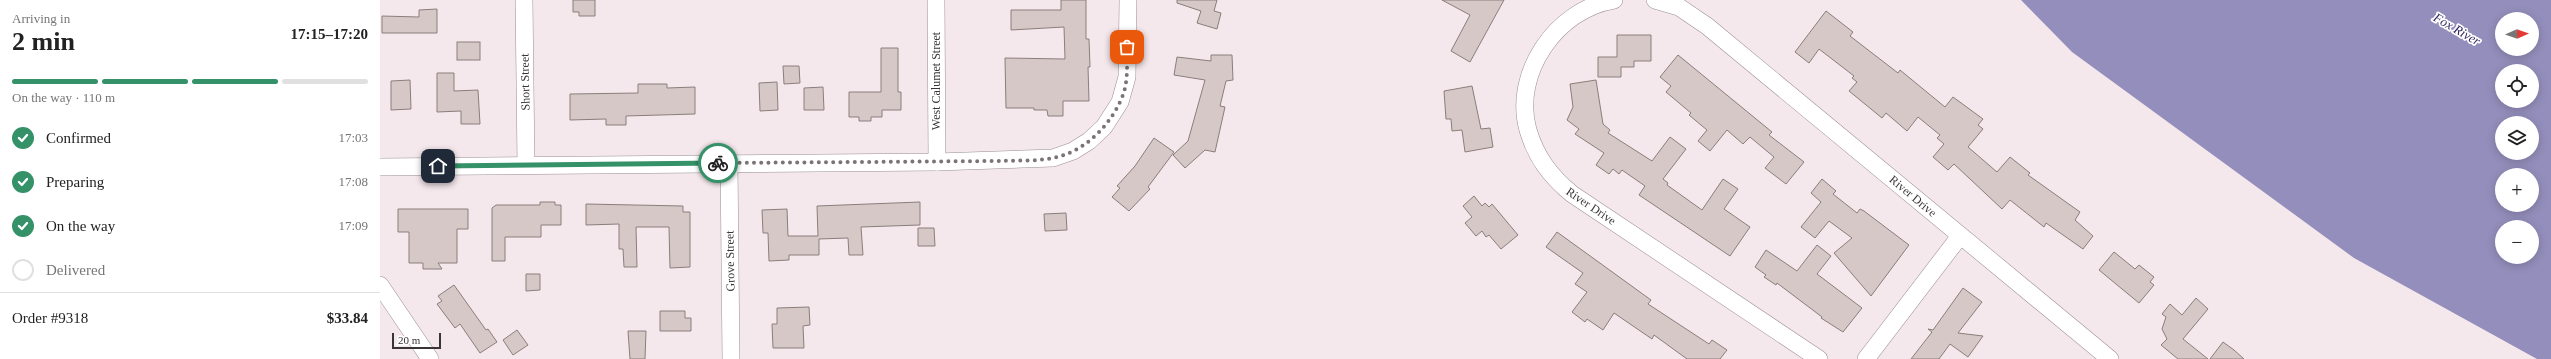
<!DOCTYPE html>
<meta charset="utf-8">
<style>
:root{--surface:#fff;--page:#f2f2f2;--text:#222;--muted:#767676;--line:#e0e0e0;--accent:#359168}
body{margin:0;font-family:"Times New Roman",serif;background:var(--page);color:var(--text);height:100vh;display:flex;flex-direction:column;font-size:15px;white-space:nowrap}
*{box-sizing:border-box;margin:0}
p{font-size:13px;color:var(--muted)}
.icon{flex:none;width:22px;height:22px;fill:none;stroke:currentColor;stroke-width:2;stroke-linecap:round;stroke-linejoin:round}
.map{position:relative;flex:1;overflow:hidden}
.sheet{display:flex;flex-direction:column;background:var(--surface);width:380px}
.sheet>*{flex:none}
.needle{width:26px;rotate:88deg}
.tools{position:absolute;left:2115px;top:12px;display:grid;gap:8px}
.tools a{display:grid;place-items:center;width:44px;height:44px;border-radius:50%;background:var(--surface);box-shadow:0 2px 10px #0003;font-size:20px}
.scale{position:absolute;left:12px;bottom:10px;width:49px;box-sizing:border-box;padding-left:4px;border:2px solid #393436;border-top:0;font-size:11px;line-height:14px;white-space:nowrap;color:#393436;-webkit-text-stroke:3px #fff;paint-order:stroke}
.pin{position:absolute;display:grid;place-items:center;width:34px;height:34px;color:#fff;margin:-17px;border-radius:8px;box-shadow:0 2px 6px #0006}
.courier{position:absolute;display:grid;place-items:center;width:40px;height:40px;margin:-20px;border:3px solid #359168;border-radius:50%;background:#fff;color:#222;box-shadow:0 1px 5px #0007}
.summary em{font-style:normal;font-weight:800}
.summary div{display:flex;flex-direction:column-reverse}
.summary{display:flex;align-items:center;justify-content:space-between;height:68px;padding:0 12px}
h1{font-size:26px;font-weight:800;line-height:30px}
.bar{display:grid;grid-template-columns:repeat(4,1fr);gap:6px 4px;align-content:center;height:48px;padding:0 12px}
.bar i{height:5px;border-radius:3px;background:var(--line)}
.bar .active{background:var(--accent)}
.bar p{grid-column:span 4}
.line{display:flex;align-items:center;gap:10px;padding:0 12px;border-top:1px solid var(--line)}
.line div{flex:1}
ol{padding:0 12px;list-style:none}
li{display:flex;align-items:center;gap:12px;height:44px}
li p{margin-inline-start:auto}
li .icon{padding:4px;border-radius:50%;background:var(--accent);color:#fff;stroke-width:4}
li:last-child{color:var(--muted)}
li i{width:22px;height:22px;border:2px solid var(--line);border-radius:50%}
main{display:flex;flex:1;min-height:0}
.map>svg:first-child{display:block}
.water{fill:#948ebc;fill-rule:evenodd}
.building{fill:#d6c8c6;stroke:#8a7e7c}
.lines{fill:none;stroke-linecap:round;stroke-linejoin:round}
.minor-casing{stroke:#9a8e92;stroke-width:18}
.minor{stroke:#fff;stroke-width:17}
.done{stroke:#7b7376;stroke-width:4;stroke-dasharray:0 7.2}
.route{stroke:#359168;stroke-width:5}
.labels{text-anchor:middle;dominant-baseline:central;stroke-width:3.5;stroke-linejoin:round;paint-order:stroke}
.street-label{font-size:12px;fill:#393436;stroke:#fff}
.water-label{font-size:13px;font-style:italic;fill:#352761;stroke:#fff}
</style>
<main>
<section class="sheet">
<div class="summary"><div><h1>2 min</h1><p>Arriving in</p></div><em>17:15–17:20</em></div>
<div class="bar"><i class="active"></i><i class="active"></i><i class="active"></i><i></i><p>On the way · 110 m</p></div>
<ol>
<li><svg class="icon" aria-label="check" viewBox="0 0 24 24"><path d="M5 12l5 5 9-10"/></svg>Confirmed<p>17:03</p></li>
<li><svg class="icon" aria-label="check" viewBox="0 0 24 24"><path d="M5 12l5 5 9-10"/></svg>Preparing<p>17:08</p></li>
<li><svg class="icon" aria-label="check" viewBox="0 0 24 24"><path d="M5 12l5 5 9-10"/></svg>On the way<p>17:09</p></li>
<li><i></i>Delivered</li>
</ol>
<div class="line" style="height:52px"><div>Order #9318</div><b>$33.84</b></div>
</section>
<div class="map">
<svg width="2171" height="359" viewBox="0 0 2171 359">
<rect width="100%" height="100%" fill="#f5e8ec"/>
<!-- water -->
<path class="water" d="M1641,0h530v359h-14l-183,-101 -282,-206zM2122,19h30v30h-30zM2122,71h30v30h-30zM2122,123h30v30h-30zM2122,175h30v30h-30zM2122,227h30v30h-30z"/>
<!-- building -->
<g class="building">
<polygon points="193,0 215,0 215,16 199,16 199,12 193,12"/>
<polygon points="681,0 706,0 706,39 709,39 710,67 708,67 709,101 683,101 683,116 668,116 667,110 654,110 654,108 626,108 625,58 685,59 684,27 631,30 631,10 681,10"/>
<polygon points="797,0 837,0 834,11 841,13 837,29 817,23 821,11 797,3"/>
<polygon points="1062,0 1124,0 1090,62 1071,51 1090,15"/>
<polygon points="57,9 57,33 2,33 2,16 39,17 39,10"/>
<polygon points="1446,11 1473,32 1470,36 1518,73 1520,70 1565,107 1573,97 1603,119 1598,125 1603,129 1588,147 1617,172 1630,157 1650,173 1648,175 1700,212 1695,220 1713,236 1703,249 1666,223 1664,227 1630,200 1622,209 1574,164 1568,170 1553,157 1564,144 1557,138 1560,135 1538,117 1527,131 1506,113 1502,118 1469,91 1477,82 1472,78 1474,76 1439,49 1429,63 1415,52"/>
<polygon points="1237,35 1271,35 1271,61 1254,61 1254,67 1241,67 1241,77 1218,77 1218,57 1237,57"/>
<rect x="77" y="42" width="23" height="18"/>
<polygon points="501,48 518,48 518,92 521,92 521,110 502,110 502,117 491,117 491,121 479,121 479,117 469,117 469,92 501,92"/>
<polygon points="831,55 852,55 853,80 846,81 840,106 845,107 835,152 825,150 805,168 793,155 808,141 825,80 794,75 797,57 831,61"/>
<polygon points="1298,55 1392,132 1389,135 1424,162 1406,184 1385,168 1394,157 1370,137 1363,144 1347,130 1330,151 1318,141 1327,130 1309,115 1311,113 1286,92 1291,86 1280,77"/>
<polygon points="403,66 419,66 420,83 404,84"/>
<polygon points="57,73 74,73 74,91 98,90 100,124 81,124 81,111 57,112"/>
<polygon points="30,80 31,109 11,110 11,81"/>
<polygon points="1216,80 1223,124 1230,130 1228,133 1272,161 1290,137 1306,149 1283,179 1288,183 1287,185 1322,210 1343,179 1358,189 1344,209 1370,227 1350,256 1259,195 1265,186 1242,170 1239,174 1233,169 1229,174 1216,165 1224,153 1195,134 1199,129 1187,120 1193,107 1190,84"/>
<polygon points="397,82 398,110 380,111 379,83"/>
<polygon points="258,84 287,84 287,88 315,87 315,114 246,116 246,125 226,125 226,119 190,120 190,94 258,93"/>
<polygon points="1092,86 1101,129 1110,128 1113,147 1085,152 1082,130 1072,131 1071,119 1066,119 1064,91"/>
<polygon points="443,87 444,110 424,110 424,88"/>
<polygon points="774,138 794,152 768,187 770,189 749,211 732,197 740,188 737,186 755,166"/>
<polygon points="1442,179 1456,191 1453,194 1477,213 1480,209 1484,211 1529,245 1491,296 1454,253 1472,238 1449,221 1435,238 1421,227 1441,202 1431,193"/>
<polygon points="1094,196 1102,206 1105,203 1109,207 1112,204 1138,235 1121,249 1109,235 1106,237 1102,231 1096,236 1085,223 1092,217 1083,206"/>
<polygon points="160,202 175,202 175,205 181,205 181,225 161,225 161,237 125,237 125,261 112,261 112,208 116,205 160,205"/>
<polygon points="540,202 540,225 481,227 483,255 469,255 468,238 439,239 439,255 409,255 409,260 389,261 388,233 383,233 382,210 407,209 408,236 438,236 437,206"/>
<polygon points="206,204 303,206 303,212 310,212 310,267 290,268 289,227 256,227 257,267 244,267 243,249 239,249 239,224 206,225"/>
<polygon points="18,209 88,209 88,229 77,229 77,263 58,263 62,269 43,269 43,263 29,263 29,232 18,232"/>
<polygon points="686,213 687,230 665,231 664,214"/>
<polygon points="538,228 554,228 555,246 538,246"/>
<polygon points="1177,232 1271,300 1268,304 1329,344 1332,340 1347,350 1340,359 1307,359 1274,335 1272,339 1234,313 1223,330 1207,319 1205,322 1192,312 1207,292 1195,284 1203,273 1166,247"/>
<polygon points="1437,245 1451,256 1437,274 1482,308 1463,332 1441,318 1442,317 1397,283 1396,285 1384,277 1386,275 1375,267 1386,250 1417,271"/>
<polygon points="1734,252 1755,269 1759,265 1774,277 1770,282 1774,285 1759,303 1719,270"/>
<polygon points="146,274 160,274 160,290 146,291"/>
<polygon points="74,285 106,330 108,329 117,342 100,353 80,324 75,328 57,304 62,301 58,296"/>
<polygon points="1583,288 1602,302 1578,333 1603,336 1588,357 1570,344 1559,359 1531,359 1552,332 1548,329 1553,330"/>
<polygon points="1816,298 1828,309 1803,339 1828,359 1798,359 1781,345 1787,339 1782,329 1786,317 1782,314 1790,304 1802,315"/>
<polygon points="429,307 430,325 423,326 424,348 393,348 392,324 397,324 397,308"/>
<polygon points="280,311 305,311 305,318 311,318 311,331 280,331"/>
<polygon points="137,330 148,345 133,355 123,340"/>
<polygon points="248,331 266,331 265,359 250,359"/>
<polygon points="1843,342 1854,350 1864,359 1830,359"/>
</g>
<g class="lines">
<!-- minor casing -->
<g class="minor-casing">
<g id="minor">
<polyline points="144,0 146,165"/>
<polyline points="556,0 557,162"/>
<path d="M1234,0c-57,9 -102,73 -86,130 8,27 22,46 44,64l247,165"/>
<polyline points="1275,0 1299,7 1327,26 1730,359"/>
<polyline points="349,163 351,359"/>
<polyline points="0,167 557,162 673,158 693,151 709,141 724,127 740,102 747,77 748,0"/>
<polyline points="0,285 50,359"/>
<polyline points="1486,359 1580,236"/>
</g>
</g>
<!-- minor -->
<use href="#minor" class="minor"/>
</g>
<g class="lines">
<!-- done -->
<path class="done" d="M338,163l282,-2c21,-1 44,1 64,-6 27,-9 51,-36 60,-63 4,-14 3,-30 3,-45"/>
<!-- route -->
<polyline class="route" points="58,166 338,163"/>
</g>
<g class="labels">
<!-- street labels -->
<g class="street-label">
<text transform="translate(556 81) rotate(-90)">West Calumet Street</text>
<text transform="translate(145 82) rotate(-91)">Short Street</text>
<text transform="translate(1533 196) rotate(40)">River Drive</text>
<text transform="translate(1211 206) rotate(34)">River Drive</text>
<text transform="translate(350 261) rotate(-91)">Grove Street</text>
</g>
<!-- water labels -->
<g class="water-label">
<text transform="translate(2077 29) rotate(30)">Fox River</text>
</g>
</g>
</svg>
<div class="tools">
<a><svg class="needle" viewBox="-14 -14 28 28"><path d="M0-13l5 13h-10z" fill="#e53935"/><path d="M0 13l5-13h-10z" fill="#767676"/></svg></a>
<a><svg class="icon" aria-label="locate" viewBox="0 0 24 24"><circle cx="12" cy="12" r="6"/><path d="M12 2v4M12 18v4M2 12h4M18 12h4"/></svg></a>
<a><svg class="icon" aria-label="layers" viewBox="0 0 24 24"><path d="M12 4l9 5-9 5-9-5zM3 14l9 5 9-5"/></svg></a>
<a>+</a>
<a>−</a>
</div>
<div class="scale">20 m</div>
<div class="pin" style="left:747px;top:47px;background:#ea580c"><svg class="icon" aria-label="bag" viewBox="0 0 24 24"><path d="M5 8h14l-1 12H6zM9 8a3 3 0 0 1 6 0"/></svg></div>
<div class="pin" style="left:58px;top:166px;background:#1f2937"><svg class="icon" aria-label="home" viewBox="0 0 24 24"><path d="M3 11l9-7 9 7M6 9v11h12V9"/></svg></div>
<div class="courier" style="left:338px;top:163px"><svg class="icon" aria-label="bike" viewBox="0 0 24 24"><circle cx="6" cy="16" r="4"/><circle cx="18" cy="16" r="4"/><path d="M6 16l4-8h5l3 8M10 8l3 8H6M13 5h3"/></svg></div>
</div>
</main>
